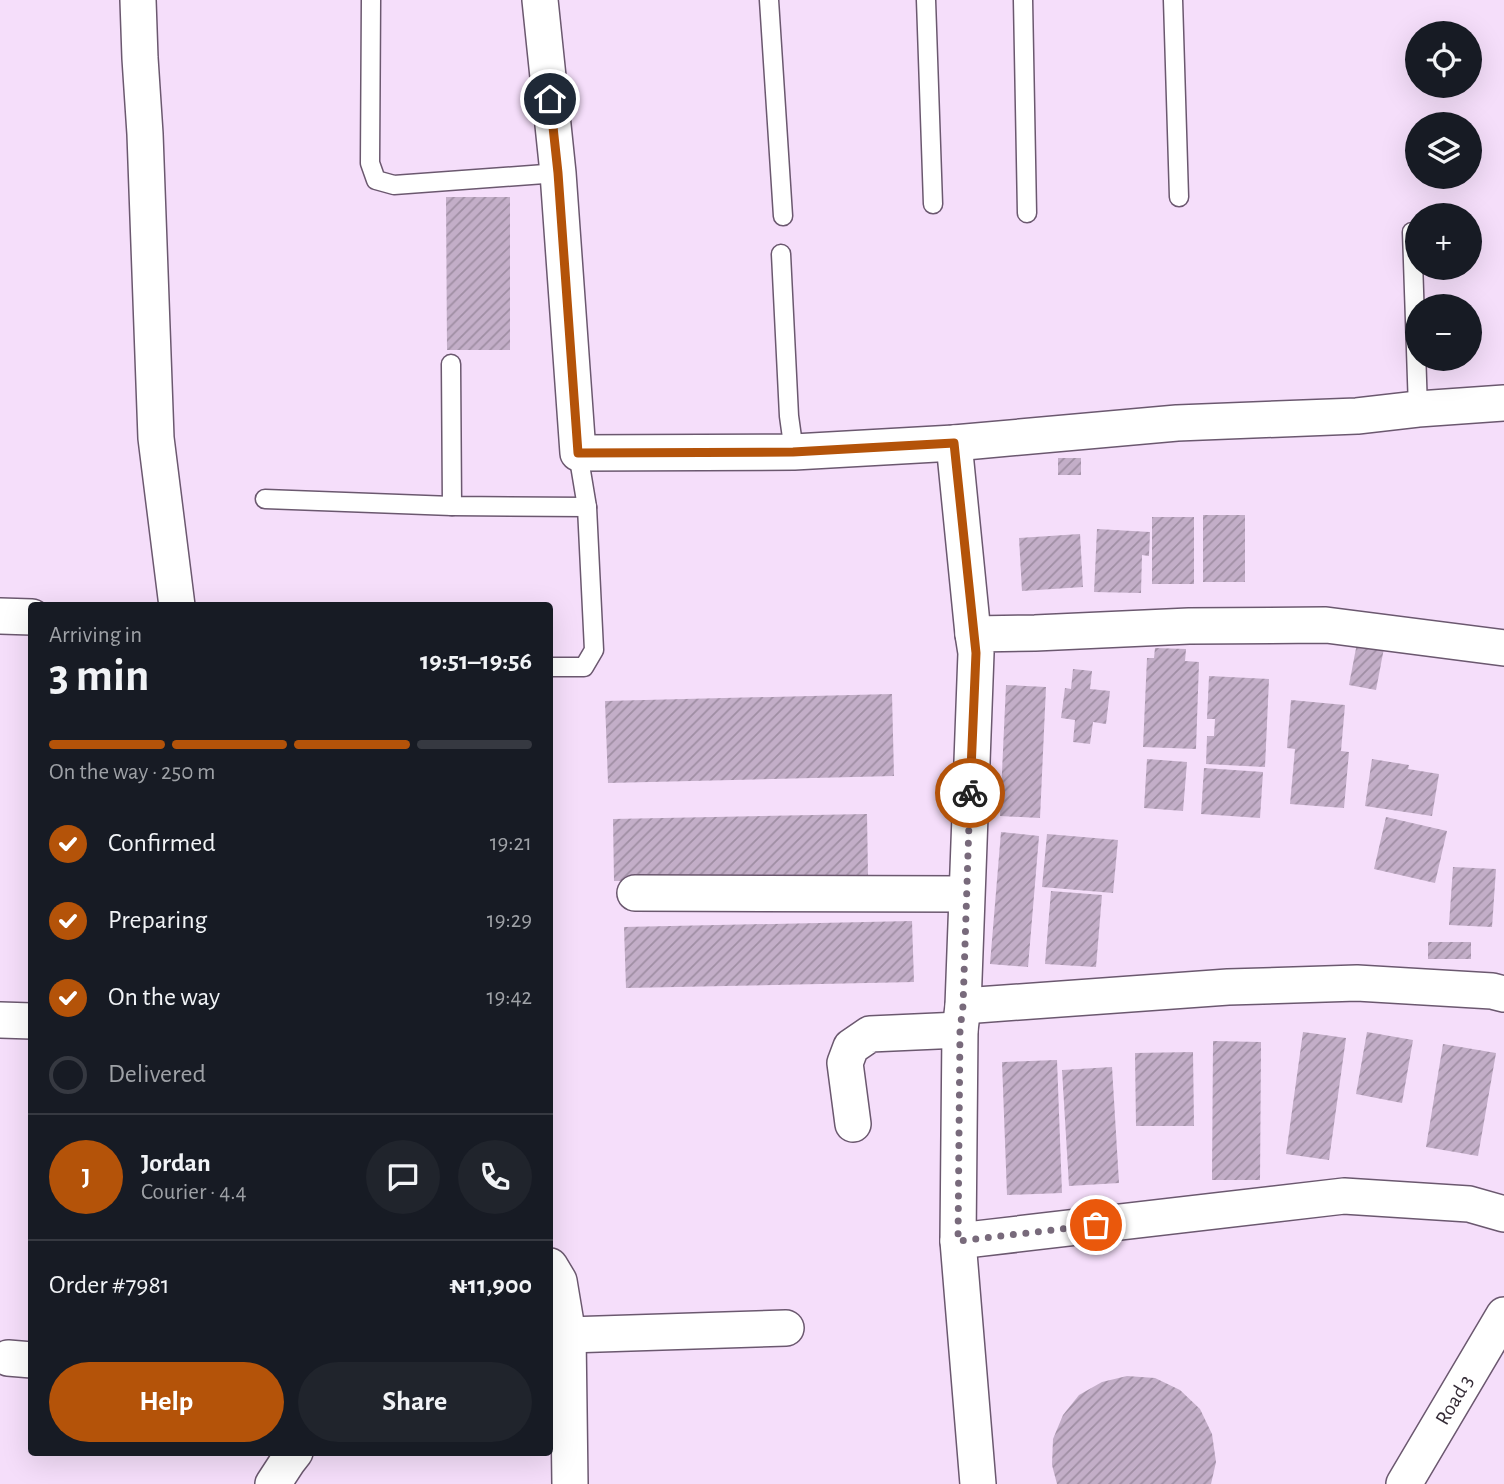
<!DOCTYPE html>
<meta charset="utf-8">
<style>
:root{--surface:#171b24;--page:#20242c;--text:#f1f3f6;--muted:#9ea1a6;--line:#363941;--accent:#b45309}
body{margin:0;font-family:"Alegreya Sans",sans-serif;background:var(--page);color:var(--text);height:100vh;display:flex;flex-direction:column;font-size:26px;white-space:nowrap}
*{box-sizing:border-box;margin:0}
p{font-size:23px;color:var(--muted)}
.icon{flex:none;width:38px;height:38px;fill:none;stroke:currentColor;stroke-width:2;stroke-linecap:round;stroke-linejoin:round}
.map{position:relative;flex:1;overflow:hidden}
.details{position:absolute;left:28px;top:602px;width:525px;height:854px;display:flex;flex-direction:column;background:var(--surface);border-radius:7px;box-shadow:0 7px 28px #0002}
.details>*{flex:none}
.fabs{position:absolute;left:1405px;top:21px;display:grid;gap:14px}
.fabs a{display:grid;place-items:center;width:77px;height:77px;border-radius:50%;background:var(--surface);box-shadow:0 7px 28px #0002;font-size:35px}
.pin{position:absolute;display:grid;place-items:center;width:60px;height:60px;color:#fff;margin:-30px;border:4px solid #fff;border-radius:50%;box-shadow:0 2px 7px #0007}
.courier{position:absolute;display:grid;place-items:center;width:70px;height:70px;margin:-35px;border:5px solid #b45309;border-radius:50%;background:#fff;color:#222;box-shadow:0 2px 9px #0007}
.overview em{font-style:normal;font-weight:600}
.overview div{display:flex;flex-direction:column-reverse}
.overview{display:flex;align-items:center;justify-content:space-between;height:119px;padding:0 21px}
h1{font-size:46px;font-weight:600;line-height:52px}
.bar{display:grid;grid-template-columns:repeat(4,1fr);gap:10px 7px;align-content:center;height:84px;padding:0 21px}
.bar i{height:9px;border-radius:5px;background:var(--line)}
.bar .selected{background:var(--accent)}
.bar p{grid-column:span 4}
.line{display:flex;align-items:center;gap:18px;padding:0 21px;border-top:2px solid var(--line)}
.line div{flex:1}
.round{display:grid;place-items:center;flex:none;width:74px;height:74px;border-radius:37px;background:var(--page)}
ol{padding:0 21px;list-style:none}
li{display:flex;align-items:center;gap:21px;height:77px}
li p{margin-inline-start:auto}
li .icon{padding:7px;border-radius:50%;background:var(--accent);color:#fff;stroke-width:4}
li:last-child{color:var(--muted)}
li i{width:38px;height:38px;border:4px solid var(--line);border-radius:50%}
.cta{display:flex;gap:14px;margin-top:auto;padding:14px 21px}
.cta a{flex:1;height:80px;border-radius:42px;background:var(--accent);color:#fff;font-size:28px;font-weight:600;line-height:80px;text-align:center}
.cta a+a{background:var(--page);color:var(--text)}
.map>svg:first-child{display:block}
.building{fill:url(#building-hatch)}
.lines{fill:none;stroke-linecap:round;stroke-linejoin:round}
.service-casing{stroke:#6b586f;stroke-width:21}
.minor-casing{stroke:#6b586f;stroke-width:38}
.service{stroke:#fff;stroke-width:18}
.minor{stroke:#fff;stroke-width:35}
.done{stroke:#786a7b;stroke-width:7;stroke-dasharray:0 12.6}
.route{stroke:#b45309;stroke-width:9}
.labels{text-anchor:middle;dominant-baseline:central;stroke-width:5;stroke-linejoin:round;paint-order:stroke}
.street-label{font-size:21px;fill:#352c37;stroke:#faf1fc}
</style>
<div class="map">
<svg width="1504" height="1484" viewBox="0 0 1504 1484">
<defs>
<pattern id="building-hatch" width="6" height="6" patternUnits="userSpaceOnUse" patternTransform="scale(1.75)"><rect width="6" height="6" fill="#c3aec8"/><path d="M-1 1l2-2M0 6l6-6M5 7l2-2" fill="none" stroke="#9f8ea3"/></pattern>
</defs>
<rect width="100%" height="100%" fill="#f5defa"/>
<!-- building -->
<g class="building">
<polygon points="446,197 510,197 510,350 447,350"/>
<rect x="1058" y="458" width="23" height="17"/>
<rect x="1203" y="515" width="42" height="67"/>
<rect x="1152" y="517" width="42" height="67"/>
<polygon points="1097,529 1150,532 1149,556 1142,555 1141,593 1094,592"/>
<polygon points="1080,534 1083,587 1022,591 1019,538"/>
<polygon points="1357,643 1384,648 1376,690 1349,685"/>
<polygon points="1155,648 1186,649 1185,661 1199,662 1196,749 1143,747 1147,658 1154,658"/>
<polygon points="1073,669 1092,671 1090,689 1110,691 1106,724 1093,722 1090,744 1073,742 1075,720 1061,718 1065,688 1071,689"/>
<polygon points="1209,676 1269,679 1265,767 1206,764 1207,736 1214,736 1215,719 1207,719"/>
<polygon points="1006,685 1046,687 1040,818 1000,816"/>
<polygon points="892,694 894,776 608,783 605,701"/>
<polygon points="1291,700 1345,705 1341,751 1349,752 1344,808 1290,804 1295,749 1287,748"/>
<polygon points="1147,759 1187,762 1183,811 1144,808"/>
<polygon points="1372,759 1409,765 1408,769 1439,774 1432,816 1365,806"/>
<polygon points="1204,768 1263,772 1260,818 1201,814"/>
<polygon points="867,814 868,877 614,881 613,819"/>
<polygon points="1386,817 1447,831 1435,883 1374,869"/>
<polygon points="1001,832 1039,836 1028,967 990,964"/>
<polygon points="1047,834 1118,840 1113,893 1042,887"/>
<polygon points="1453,867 1496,869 1492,927 1449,925"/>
<polygon points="1051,891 1102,895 1096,967 1045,964"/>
<polygon points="912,921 914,982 626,988 624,927"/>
<rect x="1428" y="942" width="43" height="17"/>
<polygon points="1303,1032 1346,1038 1329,1160 1286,1154"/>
<polygon points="1367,1032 1413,1040 1402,1103 1356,1094"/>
<polygon points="1213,1041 1261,1042 1260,1180 1212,1180"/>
<polygon points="1443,1044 1496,1053 1478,1156 1426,1147"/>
<polygon points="1193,1052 1194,1126 1136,1126 1135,1053"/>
<polygon points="1057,1060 1062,1193 1007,1195 1002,1062"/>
<polygon points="1112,1067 1119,1183 1069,1186 1062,1070"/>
<polygon points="1127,1376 1155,1378 1180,1390 1200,1409 1212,1434 1216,1462 1211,1484 1057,1484 1052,1465 1053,1439 1063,1415 1079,1395 1102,1382"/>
</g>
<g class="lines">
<!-- service casing -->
<g class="service-casing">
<g id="service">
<polyline points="371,0 370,163 376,180 394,185 558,173"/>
<polyline points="769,0 783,216"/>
<polyline points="926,0 933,204"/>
<polyline points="1023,0 1027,213"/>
<polyline points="1173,0 1179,197"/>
<polyline points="1412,232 1418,409"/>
<polyline points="781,254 789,416 794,452"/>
<polyline points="451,364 452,506"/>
<polyline points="265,499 452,506 587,507"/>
<polyline points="550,667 584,667 594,650 587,507 578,453"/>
</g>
</g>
<!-- minor casing -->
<g class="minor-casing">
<g id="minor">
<polyline points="138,0 140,58 145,134 156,438 177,606"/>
<polyline points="540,0 558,173 578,453 794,452 954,443 1177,423 1357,416 1418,409 1504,403"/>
<polyline points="954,443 973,634"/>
<polyline points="0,616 32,617"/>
<polyline points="635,893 966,894"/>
<polyline points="963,1006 1228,987 1357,983 1492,991 1504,994"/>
<polyline points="0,1020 32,1021"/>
<polyline points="853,1124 845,1063 851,1047 870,1034 960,1030"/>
<polyline points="958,1241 1344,1196 1469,1204 1504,1214"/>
<polyline points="550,1266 559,1281 568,1335 570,1484"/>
<polyline points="568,1335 786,1328"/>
<polyline points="8,1358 32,1360"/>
<polyline points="273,1484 288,1461 295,1452"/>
<polyline points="978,1484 958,1241 960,1030 963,1006 976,653 973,634 1035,633 1189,626 1326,625 1504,648"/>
<path id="s1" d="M1404,1484l100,-169"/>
</g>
</g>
<!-- service -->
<use href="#service" class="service"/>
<!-- minor -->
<use href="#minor" class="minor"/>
</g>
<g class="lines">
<!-- done -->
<polyline class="done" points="970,793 963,1006 960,1030 958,1241 1096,1225"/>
<!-- route -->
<polyline class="route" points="550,99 558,173 578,453 793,452 954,443 976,653 970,793"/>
</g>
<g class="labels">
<!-- street labels -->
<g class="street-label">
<text stroke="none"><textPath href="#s1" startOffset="98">Road 3</textPath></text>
</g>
</g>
</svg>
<div class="fabs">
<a><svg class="icon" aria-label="locate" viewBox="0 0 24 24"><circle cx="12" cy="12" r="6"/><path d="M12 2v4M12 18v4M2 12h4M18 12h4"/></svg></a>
<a><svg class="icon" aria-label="layers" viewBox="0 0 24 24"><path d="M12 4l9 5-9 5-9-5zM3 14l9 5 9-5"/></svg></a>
<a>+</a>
<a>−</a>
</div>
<div class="pin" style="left:1096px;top:1225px;background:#ea580c"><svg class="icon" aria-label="bag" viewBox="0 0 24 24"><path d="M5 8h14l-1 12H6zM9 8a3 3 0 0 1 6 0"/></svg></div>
<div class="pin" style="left:550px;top:99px;background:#1f2937"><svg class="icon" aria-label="home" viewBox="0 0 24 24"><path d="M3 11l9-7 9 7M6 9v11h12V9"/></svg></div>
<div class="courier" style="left:970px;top:793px"><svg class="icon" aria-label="bike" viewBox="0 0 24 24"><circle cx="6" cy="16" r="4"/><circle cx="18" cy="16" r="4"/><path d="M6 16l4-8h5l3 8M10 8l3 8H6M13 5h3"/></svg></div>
<section class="details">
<div class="overview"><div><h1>3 min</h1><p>Arriving in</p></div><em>19:51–19:56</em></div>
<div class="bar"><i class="selected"></i><i class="selected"></i><i class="selected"></i><i></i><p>On the way · 250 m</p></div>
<ol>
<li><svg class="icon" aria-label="check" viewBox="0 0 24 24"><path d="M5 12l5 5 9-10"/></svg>Confirmed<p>19:21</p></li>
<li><svg class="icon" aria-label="check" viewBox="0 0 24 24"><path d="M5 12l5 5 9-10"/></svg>Preparing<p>19:29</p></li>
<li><svg class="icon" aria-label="check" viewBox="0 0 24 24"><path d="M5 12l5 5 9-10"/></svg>On the way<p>19:42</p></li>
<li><i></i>Delivered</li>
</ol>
<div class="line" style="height:126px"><b class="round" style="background:var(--accent);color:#fff">J</b><div><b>Jordan</b><p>Courier · 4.4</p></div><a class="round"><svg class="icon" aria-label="chat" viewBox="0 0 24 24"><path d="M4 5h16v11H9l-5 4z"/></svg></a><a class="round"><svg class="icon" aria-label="phone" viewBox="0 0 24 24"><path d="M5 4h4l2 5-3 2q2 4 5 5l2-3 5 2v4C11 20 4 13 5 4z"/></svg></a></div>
<div class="line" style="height:91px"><div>Order #7981</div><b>₦11,900</b></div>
<div class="cta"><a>Help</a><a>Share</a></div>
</section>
</div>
